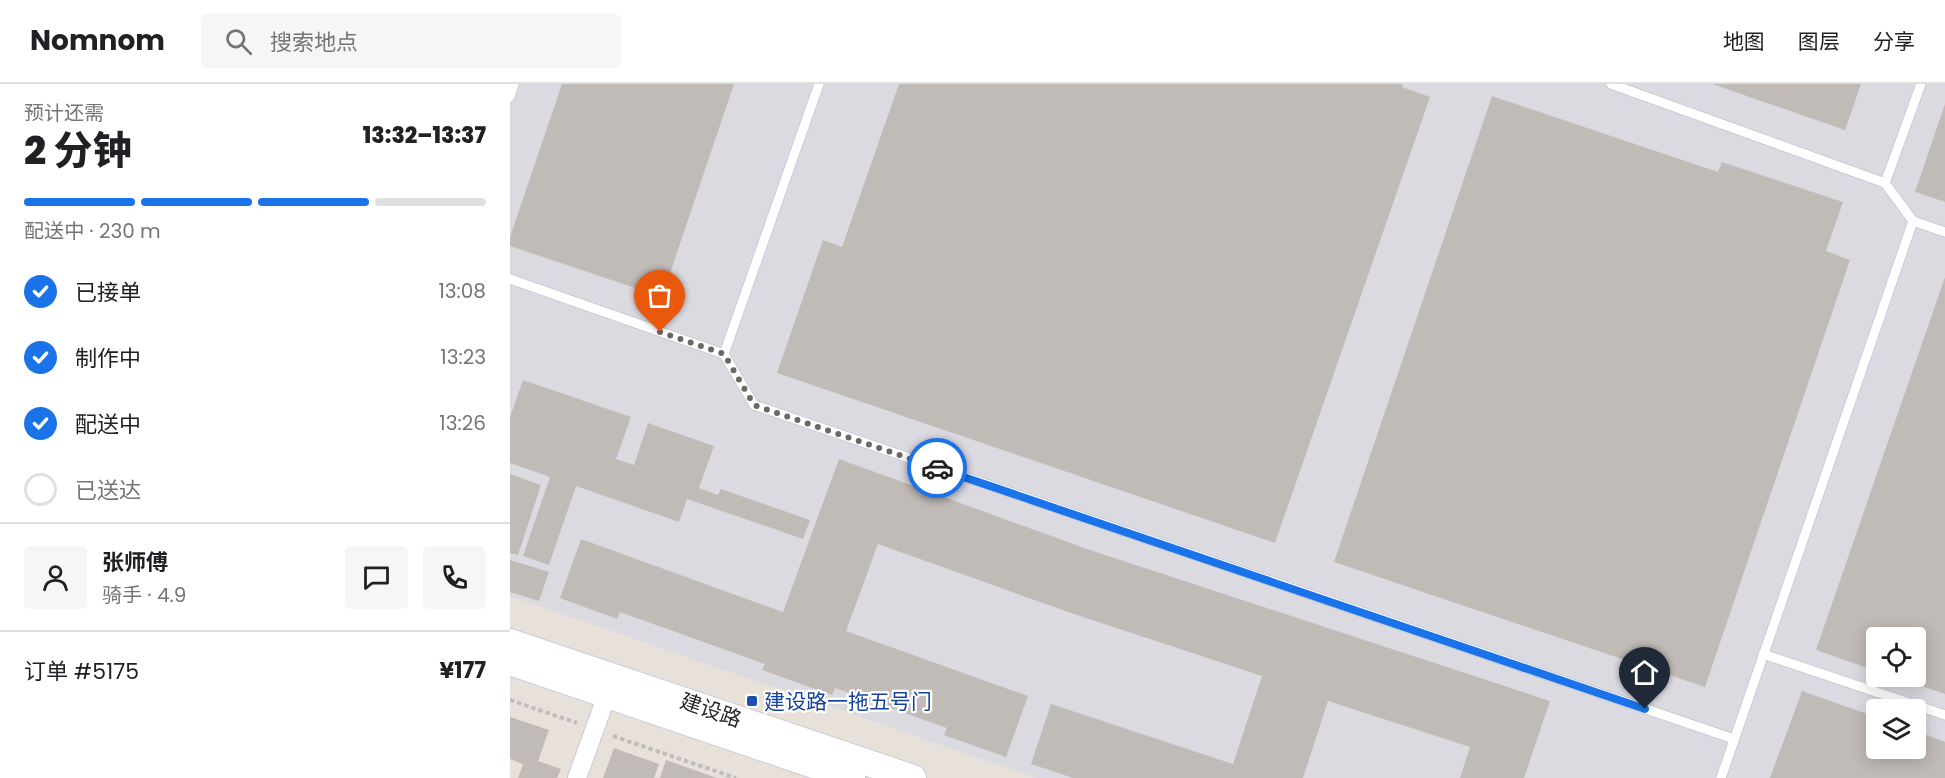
<!DOCTYPE html>
<html lang="zh">
<meta charset="utf-8">
<style>
:root{--surface:#fff;--page:#f6f6f6;--text:#202124;--muted:#757577;--line:#e0e0e0;--accent:#1a73e8}
body{margin:0;font-family:Poppins,"Noto Sans SC",sans-serif;background:var(--page);color:var(--text);height:100vh;display:flex;flex-direction:column;font-size:22px;white-space:nowrap}
*{box-sizing:border-box;margin:0}
p{font-size:20px;color:var(--muted)}
.icon{flex:none;width:33px;height:33px;fill:none;stroke:currentColor;stroke-width:2;stroke-linecap:round;stroke-linejoin:round}
.map{position:relative;flex:1;overflow:hidden}
.side{display:flex;flex-direction:column;background:var(--surface);width:510px}
.side>*{flex:none}
.tools{position:absolute;left:1356px;top:543px;display:grid;gap:12px}
.tools a{display:grid;place-items:center;width:60px;height:60px;border-radius:6px;background:var(--surface);box-shadow:0 3px 15px #0003;font-size:30px}
.pin{position:absolute;display:grid;place-items:center;width:51px;height:51px;color:#fff;margin:-62px -26px;border-radius:50% 50% 50% 0;rotate:-45deg;box-shadow:0 0 6px #0007}
.pin .icon{rotate:45deg}
.courier{position:absolute;display:grid;place-items:center;width:60px;height:60px;margin:-30px;border:4px solid #1a73e8;border-radius:50%;background:#fff;color:#222;box-shadow:0 2px 8px #0007}
.headline em{font-style:normal;font-weight:800}
.headline div{display:flex;flex-direction:column-reverse}
.headline{display:flex;align-items:center;justify-content:space-between;height:102px;padding:0 24px}
h1{font-size:39px;font-weight:800;line-height:45px}
.bar{display:grid;grid-template-columns:repeat(4,1fr);gap:9px 6px;align-content:center;height:72px;padding:0 24px}
.bar i{height:8px;border-radius:4px;background:var(--line)}
.bar .current{background:var(--accent)}
.bar p{grid-column:span 4}
.line{display:flex;align-items:center;gap:15px;padding:0 24px;border-top:2px solid var(--line)}
.line div{flex:1}
.round{display:grid;place-items:center;flex:none;width:63px;height:63px;border-radius:6px;background:var(--page)}
ol{padding:0 24px;list-style:none}
li{display:flex;align-items:center;gap:18px;height:66px}
li p{margin-inline-start:auto}
li .icon{padding:6px;border-radius:50%;background:var(--accent);color:#fff;stroke-width:4}
li:last-child{color:var(--muted)}
li i{width:33px;height:33px;border:3px solid var(--line);border-radius:50%}
header{display:flex;align-items:center;gap:36px;box-sizing:border-box;height:84px;padding:0 30px;background:var(--surface);border-bottom:2px solid var(--line)}
header strong{font-size:28px}
nav{display:flex;gap:33px;margin-inline-start:auto;font-size:21px}
.search{width:420px;height:54px;background:var(--page);display:flex;align-items:center;gap:15px;box-sizing:border-box;padding:0 21px;border-radius:6px;color:var(--muted);font-size:22px}
main{display:flex;flex:1;min-height:0}
.map>svg:first-child{display:block}
.industrial{fill:#dcdae1;fill-rule:evenodd}
.building{fill:#c1bbb7}
.lines{fill:none;stroke-linecap:round;stroke-linejoin:round}
.lane-casing{stroke:#c9ccd8;stroke-width:11}
.street-casing{stroke:#c9ccd8;stroke-width:20}
.secondary-casing{stroke:#c9ccd8;stroke-width:28}
.path{stroke:#bebebe;stroke-width:4;stroke-dasharray:4.5 3;stroke-linecap:butt}
.lane{stroke:#fff;stroke-width:9}
.street{stroke:#fff;stroke-width:18}
.secondary{stroke:#fff;stroke-width:26}
.done{stroke:#6b6866;stroke-width:6;stroke-dasharray:0 10.8}
.route{stroke:#1a73e8;stroke-width:8}
.transit-dot{fill:#1a4fb4;stroke:#fff;stroke-width:2}
.labels{text-anchor:middle;dominant-baseline:central;stroke-width:4.5;stroke-linejoin:round;paint-order:stroke}
.transit-label{font-size:21px;fill:#164399;stroke:#fff;text-anchor:start}
.street-label{font-size:21px;fill:#272727;stroke:#fff}
</style>
<header>
<strong>Nomnom</strong>
<div class="search"><svg class="icon" aria-label="search" viewBox="0 0 24 24"><circle cx="10" cy="10" r="6"/><path d="M15 15l6 6"/></svg>搜索地点</div>
<nav><a>地图</a><a>图层</a><a>分享</a></nav>
</header>
<main>
<section class="side">
<div class="headline"><div><h1>2 分钟</h1><p>预计还需</p></div><em>13:32–13:37</em></div>
<div class="bar"><i class="current"></i><i class="current"></i><i class="current"></i><i></i><p>配送中 · 230 m</p></div>
<ol>
<li><svg class="icon" aria-label="check" viewBox="0 0 24 24"><path d="M5 12l5 5 9-10"/></svg>已接单<p>13:08</p></li>
<li><svg class="icon" aria-label="check" viewBox="0 0 24 24"><path d="M5 12l5 5 9-10"/></svg>制作中<p>13:23</p></li>
<li><svg class="icon" aria-label="check" viewBox="0 0 24 24"><path d="M5 12l5 5 9-10"/></svg>配送中<p>13:26</p></li>
<li><i></i>已送达</li>
</ol>
<div class="line" style="height:108px"><a class="round"><svg class="icon" aria-label="person" viewBox="0 0 24 24"><circle cx="12" cy="8" r="4"/><path d="M4 21q1-7 8-7t8 7"/></svg></a><div><b>张师傅</b><p>骑手 · 4.9</p></div><a class="round"><svg class="icon" aria-label="chat" viewBox="0 0 24 24"><path d="M4 5h16v11H9l-5 4z"/></svg></a><a class="round"><svg class="icon" aria-label="phone" viewBox="0 0 24 24"><path d="M5 4h4l2 5-3 2q2 4 5 5l2-3 5 2v4C11 20 4 13 5 4z"/></svg></a></div>
<div class="line" style="height:78px"><div>订单 #5175</div><b>¥177</b></div>
</section>
<div class="map">
<svg width="1435" height="694" viewBox="0 0 1435 694">
<rect width="100%" height="100%" fill="#e8e1da"/>
<!-- industrial -->
<path class="industrial" d="M0,0h1435v694h-908l-527,-182zM1366,554h40v38h-40zM1366,626h40v38h-40z"/>
<!-- building -->
<g class="building">
<polygon points="52,0 224,0 152,213 0,162 0,153"/>
<polygon points="389,0 893,0 892,3 920,13 765,459 267,289 313,156 332,163"/>
<polygon points="1202,0 1351,0 1335,46"/>
<polygon points="982,12 1208,88 1212,78 1333,118 1316,167 1340,176 1195,603 824,478"/>
<polygon points="1435,20 1435,118 1405,108"/>
<polygon points="1435,193 1435,610 1384,593 1406,592 1406,554 1366,554 1366,587 1306,566"/>
<polygon points="13,296 121,333 106,375 124,381 138,339 204,362 189,404 208,411 211,405 300,436 293,455 177,415 169,438 66,402 39,481 13,472 40,393 0,379 0,333"/>
<polygon points="329,375 580,466 1040,617 1014,694 950,694 960,663 818,617 793,694 563,694 521,680 541,620 723,680 752,592 558,528 368,460 336,547 518,612 496,673 434,651 437,644 325,604 322,611 252,586 255,580 110,528 107,535 50,514 71,455 273,528"/>
<polygon points="0,390 31,401 8,471 0,469"/>
<polygon points="0,476 39,488 29,517 0,508"/>
<polygon points="1292,607 1366,633 1366,664 1406,664 1406,647 1435,658 1435,694 1260,694"/>
<polygon points="0,633 39,646 28,677 51,685 47,694 8,694 13,680 0,675"/>
<polygon points="104,664 149,680 144,694 93,694"/>
<polygon points="156,676 207,694 150,694"/>
</g>
<g class="lines">
<!-- lane casing -->
<g class="lane-casing">
<g id="lane">
<polyline points="1101,0 1375,99 1411,0"/>
<polyline points="0,13 4,0"/>
<polyline points="1375,99 1403,137"/>
<polyline points="0,195 214,270 244,321 1224,655"/>
<polyline points="214,270 309,0"/>
<polyline points="1253,570 1435,631"/>
<polyline points="1211,694 1403,137 1435,148"/>
</g>
</g>
<!-- street casing -->
<g class="street-casing">
<polyline id="street" points="67,694 97,611"/>
</g>
<!-- secondary casing -->
<g class="secondary-casing">
<g id="secondary">
<polyline points="0,558 403,694"/>
<polyline points="0,578 342,694"/>
</g>
</g>
<!-- path -->
<g class="path">
<polyline points="0,616 67,639"/>
<polyline points="103,652 226,694"/>
</g>
<!-- lane -->
<use href="#lane" class="lane"/>
<!-- street -->
<use href="#street" class="street"/>
<!-- secondary -->
<use href="#secondary" class="secondary"/>
</g>
<g class="lines">
<!-- done -->
<polyline class="done" points="150,248 214,270 244,321 427,384"/>
<!-- route -->
<polyline class="route" points="427,384 1135,625"/>
</g>
<!-- markers -->
<rect class="transit-dot" x="236" y="611" width="12" height="12" rx="3"/>
<g class="labels">
<!-- transit labels -->
<g class="transit-label">
<text x="254" y="617">建设路一拖五号门</text>
</g>
<!-- street labels -->
<g class="street-label">
<text transform="translate(201 626) rotate(19)">建设路</text>
</g>
</g>
</svg>
<div class="tools">
<a><svg class="icon" aria-label="locate" viewBox="0 0 24 24"><circle cx="12" cy="12" r="6"/><path d="M12 2v4M12 18v4M2 12h4M18 12h4"/></svg></a>
<a><svg class="icon" aria-label="layers" viewBox="0 0 24 24"><path d="M12 4l9 5-9 5-9-5zM3 14l9 5 9-5"/></svg></a>
</div>
<div class="pin" style="left:150px;top:248px;background:#ea580c"><svg class="icon" aria-label="bag" viewBox="0 0 24 24"><path d="M5 8h14l-1 12H6zM9 8a3 3 0 0 1 6 0"/></svg></div>
<div class="pin" style="left:1135px;top:625px;background:#1f2937"><svg class="icon" aria-label="home" viewBox="0 0 24 24"><path d="M3 11l9-7 9 7M6 9v11h12V9"/></svg></div>
<div class="courier" style="left:427px;top:384px"><svg class="icon" aria-label="car" viewBox="0 0 24 24"><path d="M5 17H2v-5l4-1 3-4h7l3 4 3 1v5h-3M9 17h6M6 11h13"/><circle cx="7" cy="17" r="2"/><circle cx="17" cy="17" r="2"/></svg></div>
</div>
</main>
